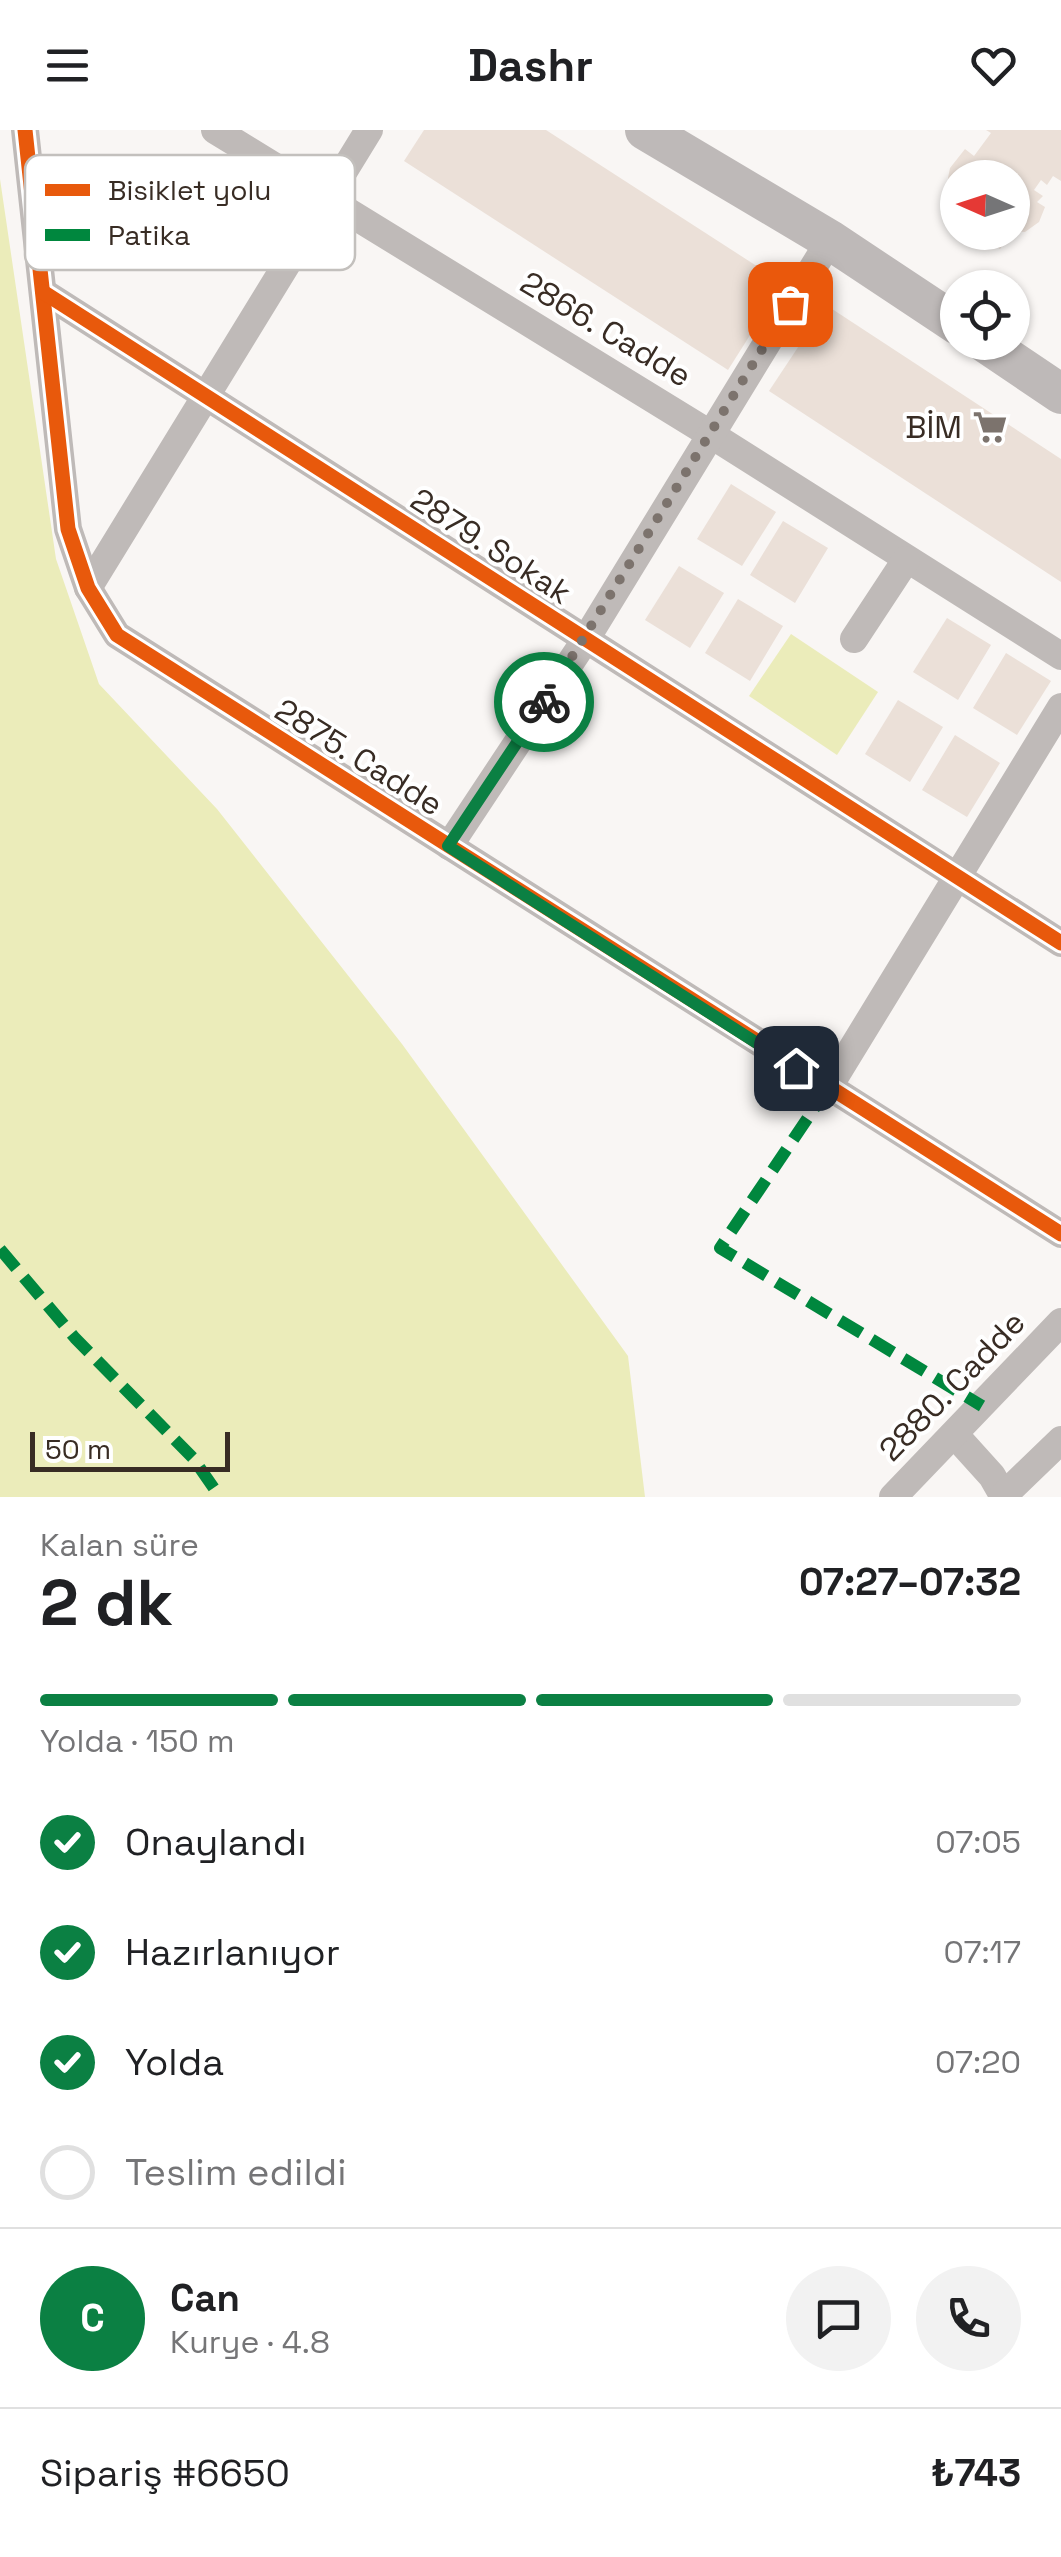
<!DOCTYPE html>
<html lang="tr">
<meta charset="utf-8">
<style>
:root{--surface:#fff;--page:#f2f2f2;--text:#202124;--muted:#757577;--line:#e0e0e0;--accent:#0b8043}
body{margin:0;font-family:"Space Grotesk",sans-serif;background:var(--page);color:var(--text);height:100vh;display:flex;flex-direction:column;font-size:38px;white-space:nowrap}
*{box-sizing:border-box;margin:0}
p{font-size:32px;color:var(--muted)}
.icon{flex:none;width:55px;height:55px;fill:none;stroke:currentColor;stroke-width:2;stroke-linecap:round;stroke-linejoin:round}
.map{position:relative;height:1367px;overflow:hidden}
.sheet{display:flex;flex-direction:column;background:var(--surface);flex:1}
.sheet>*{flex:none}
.needle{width:65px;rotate:273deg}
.tools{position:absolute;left:940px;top:30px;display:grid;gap:20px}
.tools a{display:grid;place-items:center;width:90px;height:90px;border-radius:50%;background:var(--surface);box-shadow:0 2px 8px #0004;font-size:50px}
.scale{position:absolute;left:30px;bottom:25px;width:200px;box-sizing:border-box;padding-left:10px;border:5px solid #382c24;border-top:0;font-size:28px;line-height:35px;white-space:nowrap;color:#382c24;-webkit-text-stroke:8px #fff;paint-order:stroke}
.pin{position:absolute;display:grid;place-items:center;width:85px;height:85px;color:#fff;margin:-42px;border-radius:20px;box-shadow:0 5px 15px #0006}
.courier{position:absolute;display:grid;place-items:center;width:100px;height:100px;margin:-50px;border:8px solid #0b8043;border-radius:50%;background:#fff;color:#222;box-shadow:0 2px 12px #0007}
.summary em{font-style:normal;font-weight:700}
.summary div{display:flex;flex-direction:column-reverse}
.summary{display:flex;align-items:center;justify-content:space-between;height:170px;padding:0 40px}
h1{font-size:65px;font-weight:700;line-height:75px}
.bar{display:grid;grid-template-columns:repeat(4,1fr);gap:15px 10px;align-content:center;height:120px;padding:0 40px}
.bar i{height:12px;border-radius:8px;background:var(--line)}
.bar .selected{background:var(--accent)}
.bar p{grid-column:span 4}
.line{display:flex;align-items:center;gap:25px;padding:0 40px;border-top:2px solid var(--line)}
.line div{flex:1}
.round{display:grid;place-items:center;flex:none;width:105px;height:105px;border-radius:52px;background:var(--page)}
ol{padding:0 40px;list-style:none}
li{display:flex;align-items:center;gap:30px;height:110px}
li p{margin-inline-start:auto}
li .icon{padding:10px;border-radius:50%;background:var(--accent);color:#fff;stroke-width:4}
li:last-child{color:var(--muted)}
li i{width:55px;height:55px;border:5px solid var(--line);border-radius:50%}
header{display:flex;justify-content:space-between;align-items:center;height:130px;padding:0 40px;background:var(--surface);font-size:45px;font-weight:700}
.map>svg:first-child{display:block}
.green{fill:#ebecba}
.building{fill:#ebe0d8}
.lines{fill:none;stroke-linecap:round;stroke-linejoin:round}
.street{stroke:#bfbab8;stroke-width:28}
.secondary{stroke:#beb9b8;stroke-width:40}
.quiet{stroke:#00873e;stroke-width:12;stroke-dasharray:25 12;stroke-linecap:butt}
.cycleway-casing{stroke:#fff;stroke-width:21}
.cycleway{stroke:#e8590c;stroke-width:15}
.done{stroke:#7c736d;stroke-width:10;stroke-dasharray:0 18}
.route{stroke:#0b8043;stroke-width:12}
.labels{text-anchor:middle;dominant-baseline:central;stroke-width:8;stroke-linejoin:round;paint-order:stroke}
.street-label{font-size:32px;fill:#382c24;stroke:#fff}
.poi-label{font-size:32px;fill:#382c24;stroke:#fff;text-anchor:end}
.key{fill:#fff;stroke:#c3c0bd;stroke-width:2.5}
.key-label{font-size:28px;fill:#382c24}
</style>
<header><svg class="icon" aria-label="menu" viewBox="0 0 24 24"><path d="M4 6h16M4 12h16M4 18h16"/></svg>Dashr<svg class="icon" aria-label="heart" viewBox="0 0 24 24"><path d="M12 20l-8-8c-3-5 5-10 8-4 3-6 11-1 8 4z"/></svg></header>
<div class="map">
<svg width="1061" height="1367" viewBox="0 0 1061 1367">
<rect width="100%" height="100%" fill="#f9f6f4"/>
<!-- green -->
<g class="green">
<polygon points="0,49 56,429 99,554 217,679 402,914 628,1226 645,1367 0,1367"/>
<polygon points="791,504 878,562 837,625 749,566"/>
</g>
<!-- building -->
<g class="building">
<polygon points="424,0 546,0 783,153 728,240 404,31"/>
<polygon points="986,0 1061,0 1061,51 1053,46 1047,55 1041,50 1034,60 1043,66 1037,72 1045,77 1039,92 1025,102 1012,101 1012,48 958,48 958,93 941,83 955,62 948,48 950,38 965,19 974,26 991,3"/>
<polygon points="973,102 1012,102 1000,119"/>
<polygon points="826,175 1061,329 1061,452 769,261"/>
<polygon points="731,354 776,382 742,436 697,409"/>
<polygon points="783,391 828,418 795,473 750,445"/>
<polygon points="679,436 724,463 690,518 645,490"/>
<polygon points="738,469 783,496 750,551 705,523"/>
<polygon points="947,488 991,515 958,570 913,542"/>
<polygon points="1006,523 1051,551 1017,605 973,578"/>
<polygon points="898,570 943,597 910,652 865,624"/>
<polygon points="955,605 1000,633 967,687 922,660"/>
</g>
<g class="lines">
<!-- street -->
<g class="street">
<polyline points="25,0 68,399 88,458 117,505 1061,1104"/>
<polyline points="215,0 710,304 1061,526"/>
<polyline points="43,162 1061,813"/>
<polyline points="88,458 369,0"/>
<polyline points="854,509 906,430"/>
<polyline points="449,716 586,509 830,110"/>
<polyline points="828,958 1061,577"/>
<polyline points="955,1305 992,1346 1004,1367"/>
<polyline points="893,1367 1061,1192"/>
<polyline points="1002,1367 1061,1310"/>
</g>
<!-- secondary -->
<g class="secondary">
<polyline points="645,0 830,110 958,195"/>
<polyline points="984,212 1061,264"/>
</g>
<!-- quiet -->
<g class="quiet">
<polyline points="828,958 720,1118 982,1276"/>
<polyline points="0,1119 75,1208 193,1328 220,1367"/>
</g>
<!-- cycleway casing -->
<g class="cycleway-casing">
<g id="cycleway">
<polyline points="25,0 68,399 88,458 117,505 1061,1104"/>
<polyline points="43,162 1061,813"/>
</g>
</g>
<!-- cycleway -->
<use href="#cycleway" class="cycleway"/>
</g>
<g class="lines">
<!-- done -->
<polyline class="done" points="544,572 790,174"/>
<!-- route -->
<polyline class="route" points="544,572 448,716 796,938"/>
</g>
<!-- icons -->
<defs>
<g id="supermarket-bare" transform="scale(2.7)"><path d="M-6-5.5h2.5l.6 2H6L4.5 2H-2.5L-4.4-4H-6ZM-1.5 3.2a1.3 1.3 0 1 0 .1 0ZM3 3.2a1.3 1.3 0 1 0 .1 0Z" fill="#7c736d" stroke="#fff" stroke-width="2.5" paint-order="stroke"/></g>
</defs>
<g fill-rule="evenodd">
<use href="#supermarket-bare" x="990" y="297"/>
</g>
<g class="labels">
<!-- street labels -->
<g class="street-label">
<text transform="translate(606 199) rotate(31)">2866. Cadde</text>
<text transform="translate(491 416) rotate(33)">2879. Sokak</text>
<text transform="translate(359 627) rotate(32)">2875. Cadde</text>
<text transform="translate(952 1256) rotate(-46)">2880. Cadde</text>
</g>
<!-- poi labels -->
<g class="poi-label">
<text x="962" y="297">BİM</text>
</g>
</g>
<!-- legend -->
<rect x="25" y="25" width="330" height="115" rx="15" class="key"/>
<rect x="45" y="54" width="45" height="12" fill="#e8590c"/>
<rect x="45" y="99" width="45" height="12" fill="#00873e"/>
<g class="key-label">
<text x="108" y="70">Bisiklet yolu</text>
<text x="108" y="115">Patika</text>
</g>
</svg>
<div class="tools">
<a><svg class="needle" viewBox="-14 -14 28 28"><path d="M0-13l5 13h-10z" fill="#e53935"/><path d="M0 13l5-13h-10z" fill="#757577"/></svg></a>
<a><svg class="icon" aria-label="locate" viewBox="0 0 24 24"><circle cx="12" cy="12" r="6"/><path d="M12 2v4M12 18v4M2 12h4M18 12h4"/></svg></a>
</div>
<div class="scale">50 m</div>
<div class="pin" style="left:790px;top:174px;background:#ea580c"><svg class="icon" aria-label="bag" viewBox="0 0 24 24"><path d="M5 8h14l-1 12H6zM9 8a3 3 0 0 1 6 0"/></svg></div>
<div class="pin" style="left:796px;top:938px;background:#1f2937"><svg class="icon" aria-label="home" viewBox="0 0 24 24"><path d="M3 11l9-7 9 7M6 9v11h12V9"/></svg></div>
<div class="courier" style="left:544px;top:572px"><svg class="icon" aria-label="bike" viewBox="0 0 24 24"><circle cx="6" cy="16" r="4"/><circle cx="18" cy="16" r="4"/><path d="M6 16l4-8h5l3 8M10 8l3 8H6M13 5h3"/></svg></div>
</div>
<section class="sheet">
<div class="summary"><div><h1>2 dk</h1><p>Kalan süre</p></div><em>07:27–07:32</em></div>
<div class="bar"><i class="selected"></i><i class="selected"></i><i class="selected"></i><i></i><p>Yolda · 150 m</p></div>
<ol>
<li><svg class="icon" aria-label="check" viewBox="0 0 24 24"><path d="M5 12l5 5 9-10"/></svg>Onaylandı<p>07:05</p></li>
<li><svg class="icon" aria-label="check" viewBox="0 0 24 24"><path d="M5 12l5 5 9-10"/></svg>Hazırlanıyor<p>07:17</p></li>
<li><svg class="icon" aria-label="check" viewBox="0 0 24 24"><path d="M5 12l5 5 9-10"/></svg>Yolda<p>07:20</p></li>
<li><i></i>Teslim edildi</li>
</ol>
<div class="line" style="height:180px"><b class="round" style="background:var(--accent);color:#fff">C</b><div><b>Can</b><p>Kurye · 4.8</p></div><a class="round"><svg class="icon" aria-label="chat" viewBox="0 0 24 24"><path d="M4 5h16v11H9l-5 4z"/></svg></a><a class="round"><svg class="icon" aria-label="phone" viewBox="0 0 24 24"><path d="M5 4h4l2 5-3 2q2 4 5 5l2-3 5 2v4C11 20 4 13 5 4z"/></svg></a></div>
<div class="line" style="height:130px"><div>Sipariş #6650</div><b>₺743</b></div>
</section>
